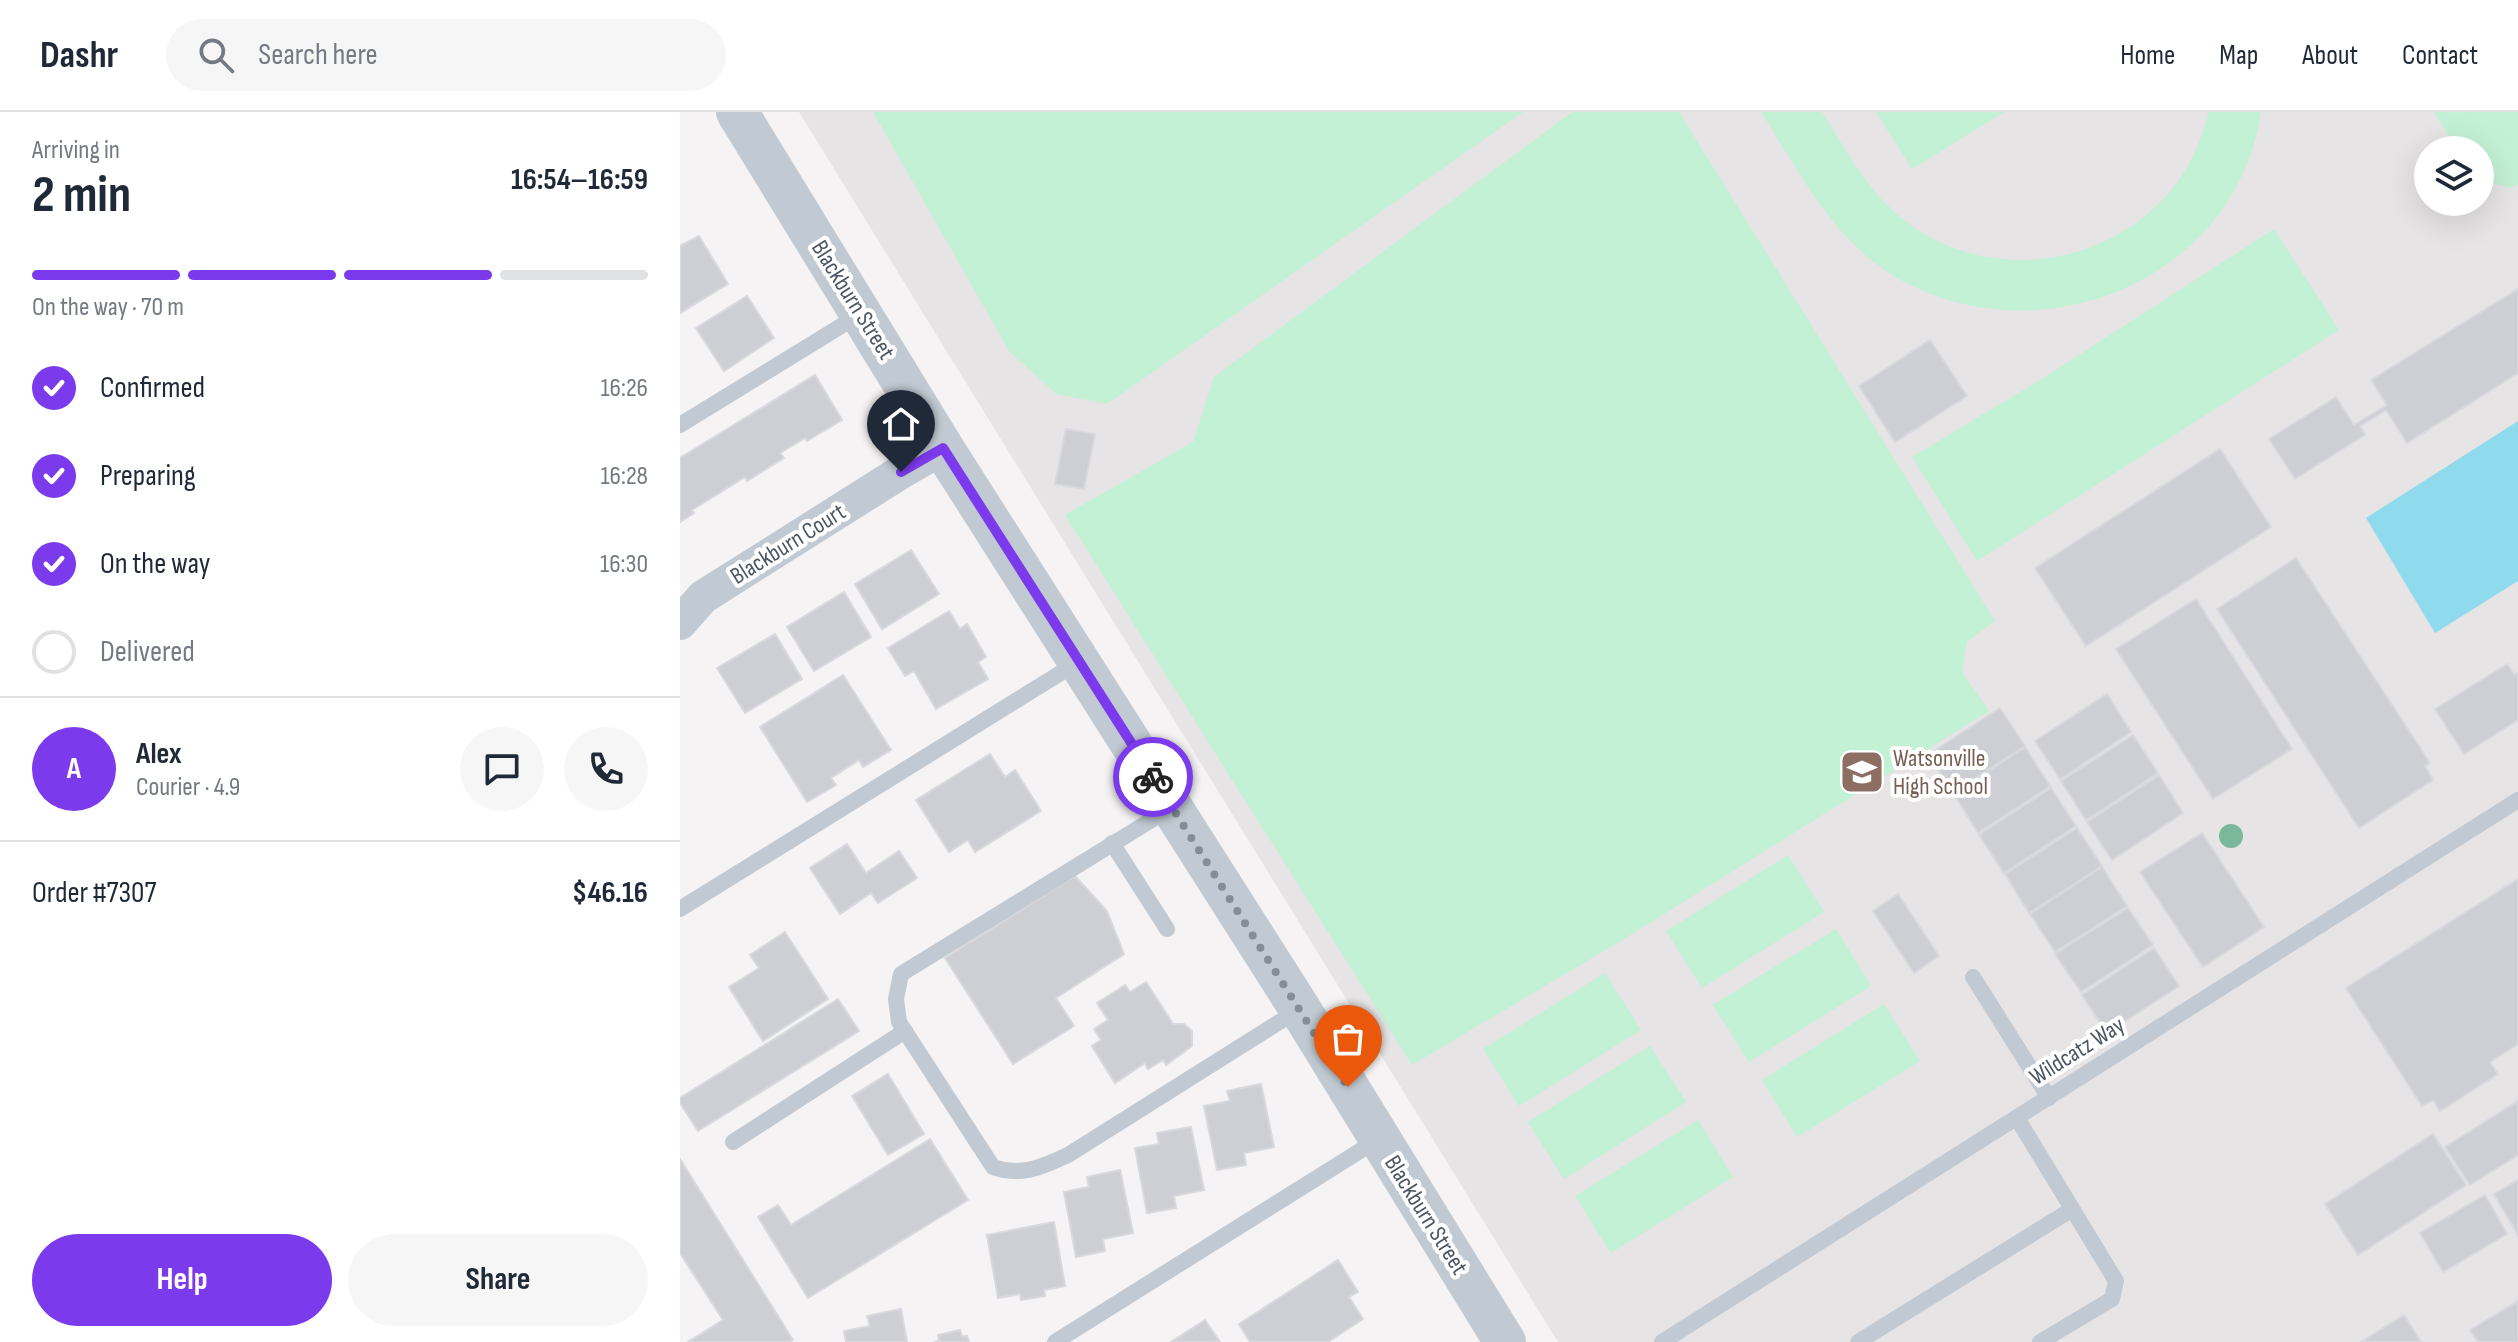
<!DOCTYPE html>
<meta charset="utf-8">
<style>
:root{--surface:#fff;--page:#f6f6f7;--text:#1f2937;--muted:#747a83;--line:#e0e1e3;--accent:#7c3aed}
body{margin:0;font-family:"Sofia Sans Condensed",sans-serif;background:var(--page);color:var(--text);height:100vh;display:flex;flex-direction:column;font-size:30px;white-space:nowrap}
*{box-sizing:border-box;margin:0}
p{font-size:26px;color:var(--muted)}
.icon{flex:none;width:44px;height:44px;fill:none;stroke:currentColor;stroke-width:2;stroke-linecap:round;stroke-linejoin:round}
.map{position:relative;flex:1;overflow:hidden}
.side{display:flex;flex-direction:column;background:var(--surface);width:680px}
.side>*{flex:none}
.tools{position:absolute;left:1734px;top:24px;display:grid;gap:16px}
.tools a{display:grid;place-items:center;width:80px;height:80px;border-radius:50%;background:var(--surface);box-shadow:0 8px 32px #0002;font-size:40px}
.pin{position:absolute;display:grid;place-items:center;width:68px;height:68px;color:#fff;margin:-82px -34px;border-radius:50% 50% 50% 0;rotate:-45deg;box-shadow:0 0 8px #0007}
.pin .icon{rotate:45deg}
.courier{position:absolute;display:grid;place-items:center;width:80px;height:80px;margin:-40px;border:6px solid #7c3aed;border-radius:50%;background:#fff;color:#222;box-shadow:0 2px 10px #0007}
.headline em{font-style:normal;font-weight:700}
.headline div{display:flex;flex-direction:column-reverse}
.headline{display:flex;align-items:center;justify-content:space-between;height:136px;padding:0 32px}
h1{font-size:52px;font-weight:700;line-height:60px}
.bar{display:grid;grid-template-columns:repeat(4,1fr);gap:12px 8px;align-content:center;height:96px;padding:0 32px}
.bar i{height:10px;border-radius:6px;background:var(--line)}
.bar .on{background:var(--accent)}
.bar p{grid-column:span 4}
.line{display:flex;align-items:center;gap:20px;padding:0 32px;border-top:2px solid var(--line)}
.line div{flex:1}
.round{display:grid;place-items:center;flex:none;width:84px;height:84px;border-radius:42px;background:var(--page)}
ol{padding:0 32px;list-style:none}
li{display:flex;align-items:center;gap:24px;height:88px}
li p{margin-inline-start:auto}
li .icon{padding:8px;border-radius:50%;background:var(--accent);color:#fff;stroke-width:4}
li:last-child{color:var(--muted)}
li i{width:44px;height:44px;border:4px solid var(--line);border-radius:50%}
.primary-button{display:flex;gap:16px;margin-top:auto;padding:16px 32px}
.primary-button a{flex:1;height:92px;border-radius:48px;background:var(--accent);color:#fff;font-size:32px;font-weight:700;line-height:92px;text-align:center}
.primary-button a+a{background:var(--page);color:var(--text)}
header{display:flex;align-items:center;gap:48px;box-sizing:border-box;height:112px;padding:0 40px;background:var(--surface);border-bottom:2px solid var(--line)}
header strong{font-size:38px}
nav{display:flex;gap:44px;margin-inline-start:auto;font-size:28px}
.search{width:560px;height:72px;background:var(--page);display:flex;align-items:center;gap:20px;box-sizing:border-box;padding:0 28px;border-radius:44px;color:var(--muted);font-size:30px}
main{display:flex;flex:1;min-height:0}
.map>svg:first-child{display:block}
.education{fill:#e6e4e5;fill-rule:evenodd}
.green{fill:#c3f1d5}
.water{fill:#90daee}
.building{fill:#cdcfd5;stroke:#d7d9de;stroke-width:2}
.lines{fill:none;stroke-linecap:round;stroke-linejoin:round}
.service{stroke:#c1cad2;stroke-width:16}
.minor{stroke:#c1cad2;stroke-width:34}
.tertiary{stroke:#c1cad2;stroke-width:42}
.tree{fill:#7bb799}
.done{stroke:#868d94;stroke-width:8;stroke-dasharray:0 14.4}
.route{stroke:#7c3aed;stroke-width:10}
.labels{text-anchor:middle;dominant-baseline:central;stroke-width:8;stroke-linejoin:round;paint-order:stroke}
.street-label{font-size:24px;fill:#4a5661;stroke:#fff}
.education-label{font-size:24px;fill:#785e54;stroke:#fff;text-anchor:start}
</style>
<header>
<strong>Dashr</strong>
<div class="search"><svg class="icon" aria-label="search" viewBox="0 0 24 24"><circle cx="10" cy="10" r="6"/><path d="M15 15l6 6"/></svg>Search here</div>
<nav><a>Home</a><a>Map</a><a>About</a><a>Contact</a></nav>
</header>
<main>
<section class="side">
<div class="headline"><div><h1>2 min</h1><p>Arriving in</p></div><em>16:54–16:59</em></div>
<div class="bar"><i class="on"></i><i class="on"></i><i class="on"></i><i></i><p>On the way · 70 m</p></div>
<ol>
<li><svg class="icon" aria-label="check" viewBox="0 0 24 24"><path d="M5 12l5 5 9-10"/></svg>Confirmed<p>16:26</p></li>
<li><svg class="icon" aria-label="check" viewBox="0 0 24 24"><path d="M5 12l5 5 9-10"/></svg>Preparing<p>16:28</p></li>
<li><svg class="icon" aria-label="check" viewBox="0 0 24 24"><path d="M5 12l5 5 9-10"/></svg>On the way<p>16:30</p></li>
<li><i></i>Delivered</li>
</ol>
<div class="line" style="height:144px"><b class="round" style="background:var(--accent);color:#fff">A</b><div><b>Alex</b><p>Courier · 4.9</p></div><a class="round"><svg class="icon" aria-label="chat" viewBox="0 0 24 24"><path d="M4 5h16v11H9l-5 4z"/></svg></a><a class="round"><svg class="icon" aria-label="phone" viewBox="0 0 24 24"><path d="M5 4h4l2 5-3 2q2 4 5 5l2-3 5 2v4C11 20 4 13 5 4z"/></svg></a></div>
<div class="line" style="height:104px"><div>Order #7307</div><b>$46.16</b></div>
<div class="primary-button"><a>Help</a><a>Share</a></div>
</section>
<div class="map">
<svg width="1838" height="1230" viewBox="0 0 1838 1230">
<rect width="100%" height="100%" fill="#f5f3f3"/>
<!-- education -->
<path class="education" d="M119,0h1719v1230h-960zM1748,38h52v52h-52z"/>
<!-- green -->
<g class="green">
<polygon points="193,0 843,0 427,292 376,282 329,239"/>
<polygon points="892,0 999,0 1315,509 1287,530 1282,560 1309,599 944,827 732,953 385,403 513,330 534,265"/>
<path d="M1081,0h61c23,36 43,75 76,103 80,69 202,56 270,-21 21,-24 33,-52 41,-82h52c-25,168 -219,247 -362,167 -65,-37 -99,-106 -138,-167z"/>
<polygon points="1196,0 1324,0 1232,57"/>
<polygon points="1754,0 1838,0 1838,72 1831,76 1800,68 1800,38 1778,38"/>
<polygon points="1594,117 1659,218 1297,449 1232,345 1357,270"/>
<polygon points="1108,743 1144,800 1022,876 986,819"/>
<polygon points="1156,817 1191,874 1069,950 1033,893"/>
<polygon points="925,861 961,918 839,994 803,937"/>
<polygon points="1204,892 1240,949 1117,1025 1082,968"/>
<polygon points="970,934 1006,990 884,1067 848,1010"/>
<polygon points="1018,1008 1053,1065 931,1141 895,1084"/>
</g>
<!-- water -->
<polygon class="water" points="1838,309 1838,469 1755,521 1686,406"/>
<!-- building -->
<g class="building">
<polygon points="19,124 48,172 0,201 0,134"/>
<polygon points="1838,177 1838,261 1727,331 1706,298 1680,314 1685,323 1615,367 1589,327 1656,285 1674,313 1707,293 1691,268"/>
<polygon points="67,184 94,226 44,259 16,216"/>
<polygon points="1250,228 1287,284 1215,330 1179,274"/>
<polygon points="135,263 162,308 127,329 125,326 100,341 104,346 67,369 65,365 12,398 14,401 0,410 0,346"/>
<polygon points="386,317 415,322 404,377 375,372"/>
<polygon points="1540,337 1591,415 1406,534 1355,456"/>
<polygon points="231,438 259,482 202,517 175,472"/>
<polygon points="1616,446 1750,651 1745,654 1753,668 1679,716 1537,497"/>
<polygon points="164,480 191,525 134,559 107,515"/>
<polygon points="1516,487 1612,637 1533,687 1436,537"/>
<polygon points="269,499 280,517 287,512 306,545 298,550 308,567 256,597 234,559 225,564 208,536"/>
<polygon points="95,522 122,567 65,601 37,556"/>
<polygon points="1827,552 1835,563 1838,561 1838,608 1784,642 1755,597"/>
<polygon points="163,563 211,638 183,655 179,648 151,666 156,673 127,690 80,615"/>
<polygon points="1427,582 1451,620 1380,667 1355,629"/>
<polygon points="1320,596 1345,634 1273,680 1248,643"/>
<polygon points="1453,623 1478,661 1406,708 1381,669"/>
<polygon points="1345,635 1370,674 1298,721 1274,682"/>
<polygon points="310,642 325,665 335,658 361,699 295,740 288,728 269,740 236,688"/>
<polygon points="1479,663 1503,701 1432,748 1407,710"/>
<polygon points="1371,676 1396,714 1324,761 1299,723"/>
<polygon points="1397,716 1422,754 1349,801 1325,762"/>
<polygon points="1522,721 1584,815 1523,855 1460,760"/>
<polygon points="167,732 186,761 219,739 237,766 198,791 191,781 160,802 130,756"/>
<polygon points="1422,755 1447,794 1375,840 1350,802"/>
<polygon points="395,764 427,799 444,842 376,886 394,914 333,952 265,846"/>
<polygon points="1838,767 1838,932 1810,950 1818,962 1760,999 1753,988 1742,994 1666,876"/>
<polygon points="1218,782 1259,844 1234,861 1193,799"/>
<polygon points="1448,796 1473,833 1401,880 1375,842"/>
<polygon points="105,820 148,887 83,929 49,875 79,856 70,843"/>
<polygon points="1474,836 1499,874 1427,921 1402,883"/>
<polygon points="466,870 493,912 504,912 512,919 512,934 486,953 483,948 468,957 465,951 435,971 412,934 421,928 414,917 428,908 417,891 445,873 450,880"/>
<polygon points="158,887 179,919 18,1019 0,991 0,986"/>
<polygon points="208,962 244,1022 208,1043 172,984"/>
<polygon points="581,972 594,1035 564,1041 566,1053 537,1058 524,994 550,989 547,979"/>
<polygon points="1838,989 1838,1043 1790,1073 1765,1035"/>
<polygon points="511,1015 524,1078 494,1084 496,1096 467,1101 455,1036 479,1032 477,1021"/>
<polygon points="1753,1022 1786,1073 1678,1143 1645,1092"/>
<polygon points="250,1027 288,1088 128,1186 78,1105 98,1093 111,1113"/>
<polygon points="0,1047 113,1228 109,1230 8,1230 43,1208 0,1141"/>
<polygon points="440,1058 453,1121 423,1127 425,1139 396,1145 384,1080 409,1075 407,1065"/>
<polygon points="1838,1068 1838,1123 1814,1082"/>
<polygon points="1805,1083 1827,1122 1763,1160 1740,1121"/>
<polygon points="374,1110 385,1174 364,1178 365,1184 341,1188 340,1182 318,1186 307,1123"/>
<polygon points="658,1148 678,1180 669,1185 683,1207 648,1230 570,1230 559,1212"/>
<polygon points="1838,1189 1838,1230 1798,1230 1790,1218"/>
<polygon points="221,1197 227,1230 166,1230 164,1219 190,1214 187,1204"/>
<polygon points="1724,1203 1741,1230 1681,1230"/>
<polygon points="525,1208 540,1230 491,1230"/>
<polygon points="280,1218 282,1225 287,1224 289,1230 254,1230 259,1229 258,1223"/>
</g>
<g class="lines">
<!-- service -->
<g class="service">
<polyline points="0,313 179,203"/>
<path d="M491,696l-270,166 -5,25 3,23 94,145c28,10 49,0 75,-12l232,-146"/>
<polyline points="432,731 487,817"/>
<polyline points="0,797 400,549"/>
<polyline points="1293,865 1369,986"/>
<polyline points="1337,1006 1436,1169 1432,1187 1360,1230"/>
<polyline points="53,1030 225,919"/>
<polyline points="375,1230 699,1027"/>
<polyline points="982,1230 1838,688"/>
<polyline points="1178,1230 1391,1098"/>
</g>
<!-- minor -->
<polyline class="minor" points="0,511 23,485 221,360 263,336"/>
<!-- tertiary -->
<polyline class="tertiary" points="57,0 263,336 620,897 825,1230"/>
</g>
<!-- trees -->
<circle class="tree" cx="1551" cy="724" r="12"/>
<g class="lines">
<!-- done -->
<polyline class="done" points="473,665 668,975"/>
<!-- route -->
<polyline class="route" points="221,360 263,336 473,665"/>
</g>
<!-- icons -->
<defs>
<g id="school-square" transform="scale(2.3)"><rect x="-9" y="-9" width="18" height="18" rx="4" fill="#8d6e63" stroke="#fff"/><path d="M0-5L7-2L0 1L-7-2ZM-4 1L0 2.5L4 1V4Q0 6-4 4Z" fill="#fff"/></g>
</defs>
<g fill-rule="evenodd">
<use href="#school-square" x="1182" y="660"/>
</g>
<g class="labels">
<!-- street labels -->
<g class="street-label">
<text transform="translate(173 188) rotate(58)">Blackburn Street</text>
<text transform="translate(108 432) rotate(-32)">Blackburn Court</text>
<text transform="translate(1397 939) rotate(-32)">Wildcatz Way</text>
<text transform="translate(746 1103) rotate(58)">Blackburn Street</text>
</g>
<!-- education labels -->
<g class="education-label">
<text x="1213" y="646">Watsonville<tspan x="1213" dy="28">High School</tspan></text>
</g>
</g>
</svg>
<div class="tools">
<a><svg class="icon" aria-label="layers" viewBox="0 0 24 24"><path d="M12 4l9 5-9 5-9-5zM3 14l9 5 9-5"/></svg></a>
</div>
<div class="pin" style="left:668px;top:975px;background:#ea580c"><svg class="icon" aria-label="bag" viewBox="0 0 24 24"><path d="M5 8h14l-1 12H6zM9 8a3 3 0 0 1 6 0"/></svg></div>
<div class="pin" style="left:221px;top:360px;background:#1f2937"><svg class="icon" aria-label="home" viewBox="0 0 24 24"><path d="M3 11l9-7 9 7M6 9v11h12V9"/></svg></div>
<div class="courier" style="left:473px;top:665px"><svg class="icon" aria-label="bike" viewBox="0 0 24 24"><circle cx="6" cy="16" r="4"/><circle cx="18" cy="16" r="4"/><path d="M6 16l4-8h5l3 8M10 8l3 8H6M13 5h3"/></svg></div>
</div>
</main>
